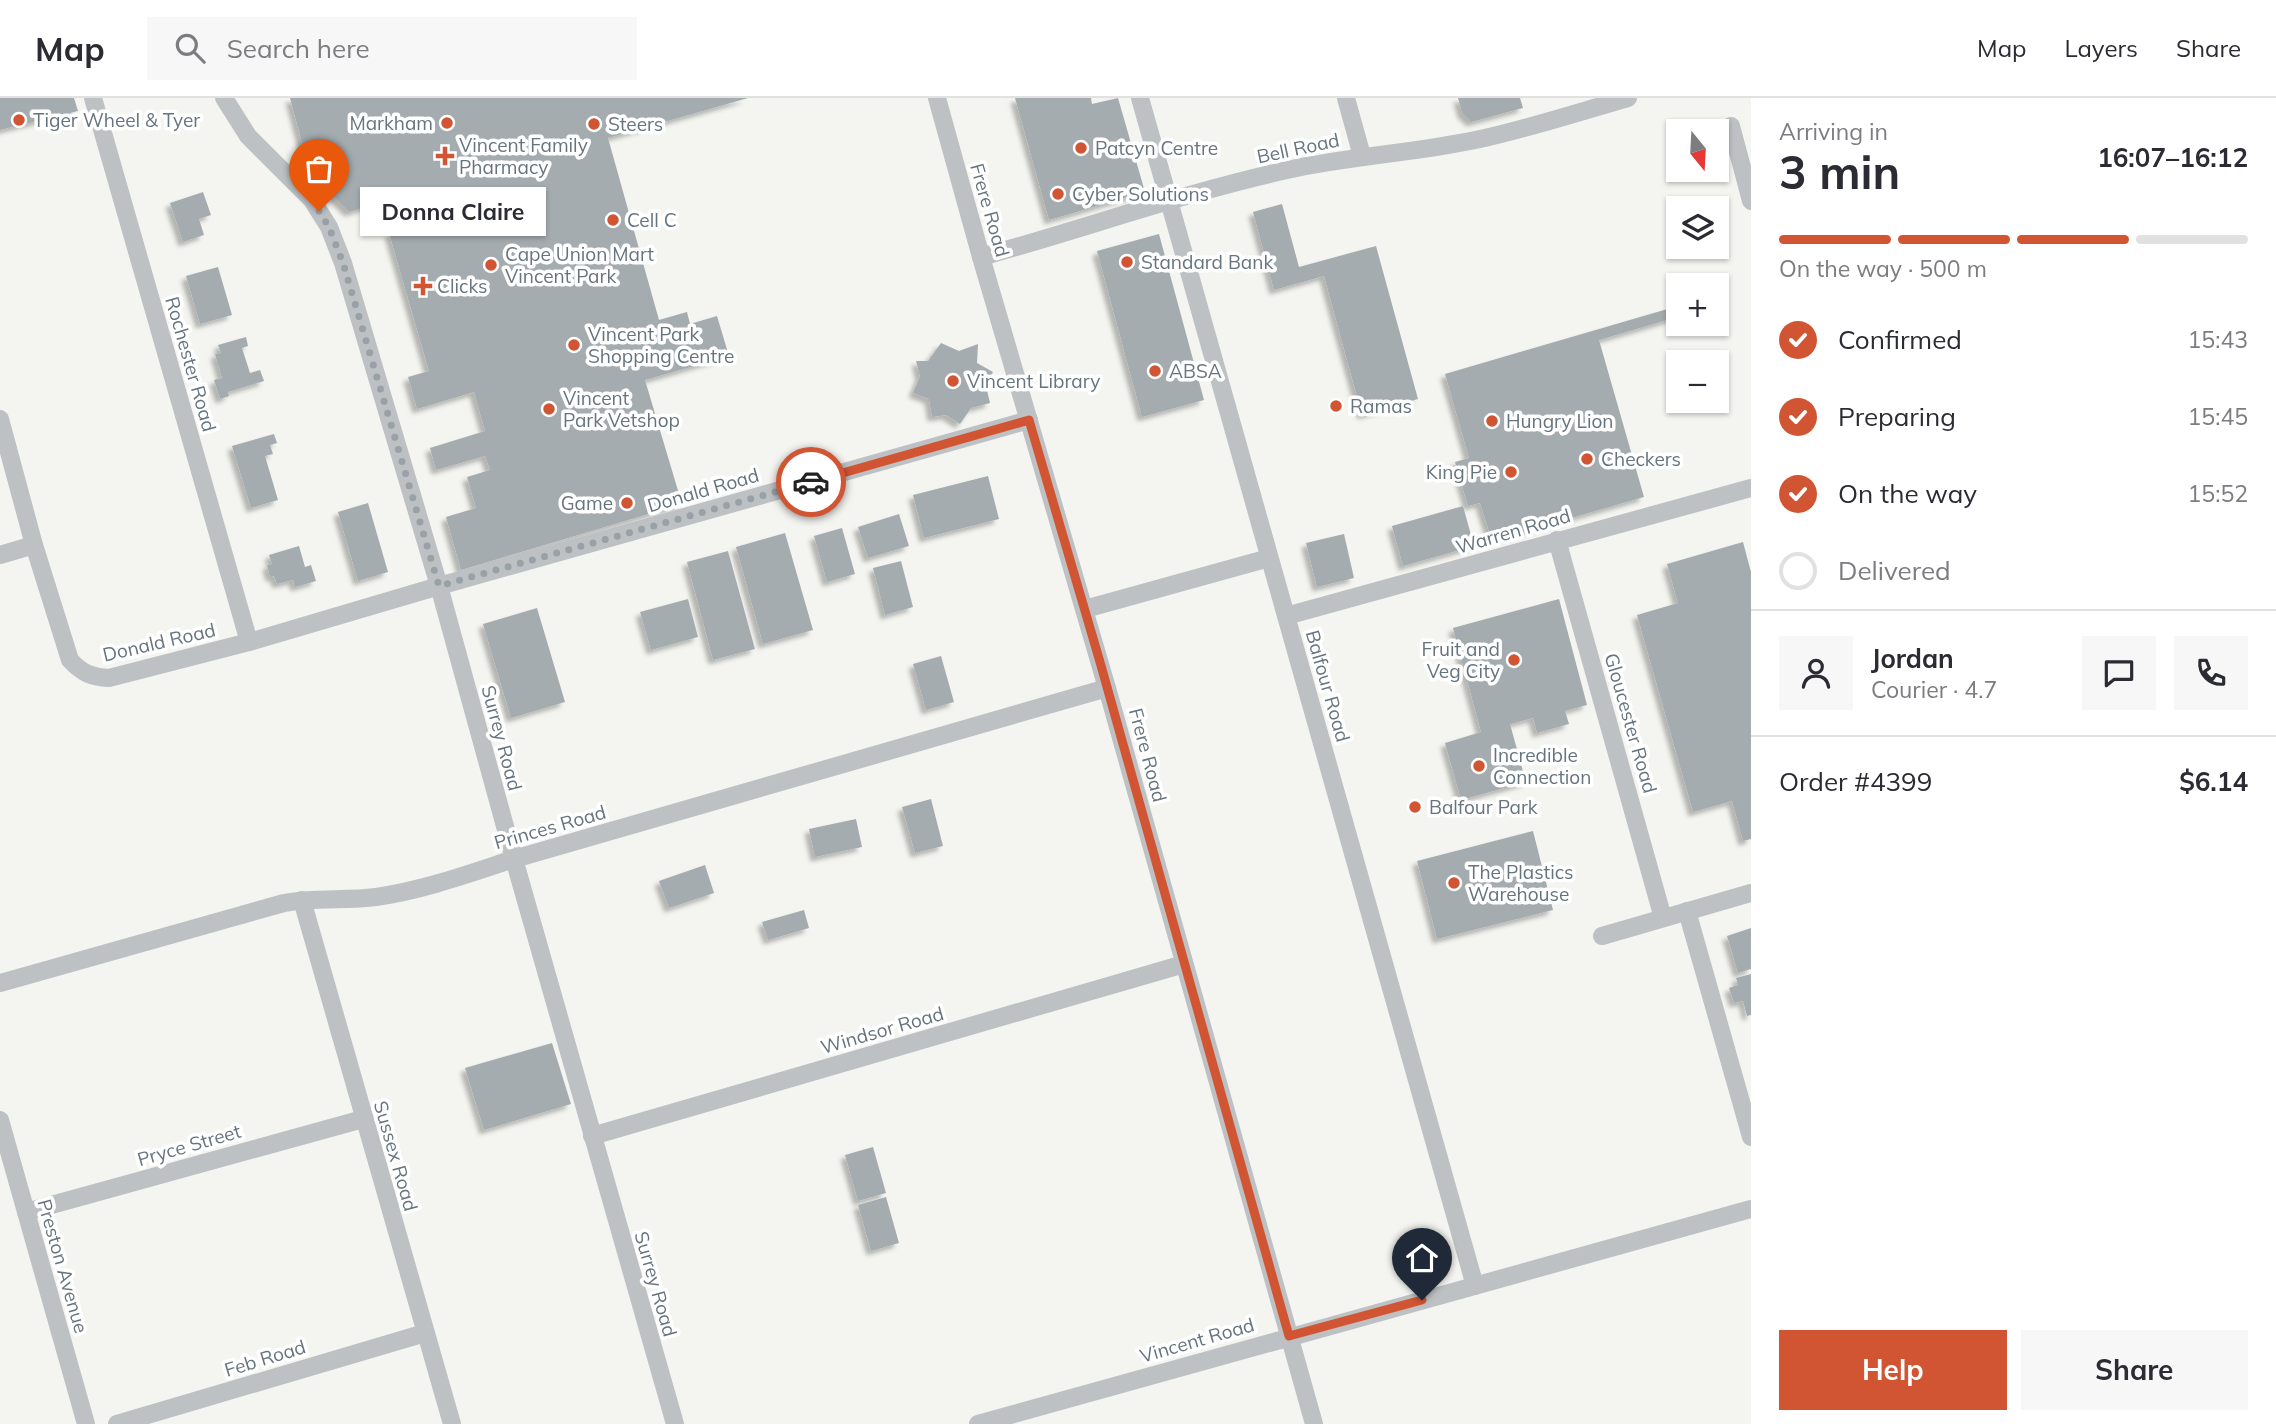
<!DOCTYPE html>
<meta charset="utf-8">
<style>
:root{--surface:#fff;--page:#f7f7f7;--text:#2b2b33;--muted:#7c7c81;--line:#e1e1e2;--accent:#d15533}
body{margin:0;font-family:Mulish,sans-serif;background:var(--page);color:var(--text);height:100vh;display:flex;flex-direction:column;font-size:26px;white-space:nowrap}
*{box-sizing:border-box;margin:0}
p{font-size:23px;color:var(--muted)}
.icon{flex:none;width:38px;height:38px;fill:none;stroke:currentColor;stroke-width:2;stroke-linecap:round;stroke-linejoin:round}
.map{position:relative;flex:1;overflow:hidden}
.drawer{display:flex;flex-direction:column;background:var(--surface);width:525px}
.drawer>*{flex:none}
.needle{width:46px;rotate:162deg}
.fabs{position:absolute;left:1666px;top:21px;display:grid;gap:14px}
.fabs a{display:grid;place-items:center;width:63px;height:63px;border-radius:0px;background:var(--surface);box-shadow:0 2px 5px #0004;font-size:35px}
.pin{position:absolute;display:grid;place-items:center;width:60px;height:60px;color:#fff;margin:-72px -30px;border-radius:50% 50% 50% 0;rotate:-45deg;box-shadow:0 0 7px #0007}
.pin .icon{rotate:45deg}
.courier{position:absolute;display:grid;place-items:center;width:70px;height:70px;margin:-35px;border:5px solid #d15533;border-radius:50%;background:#fff;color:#222;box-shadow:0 2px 9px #0007}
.bubble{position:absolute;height:49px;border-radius:0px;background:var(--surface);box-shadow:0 2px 5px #0004;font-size:23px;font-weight:700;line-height:49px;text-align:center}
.head em{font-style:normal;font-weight:700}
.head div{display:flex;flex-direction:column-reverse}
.head{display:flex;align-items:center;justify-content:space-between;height:119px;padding:0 28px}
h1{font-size:46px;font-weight:700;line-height:52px}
.bar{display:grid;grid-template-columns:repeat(4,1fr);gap:10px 7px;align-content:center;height:84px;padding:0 28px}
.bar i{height:9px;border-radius:5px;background:var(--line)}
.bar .active{background:var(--accent)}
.bar p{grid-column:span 4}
.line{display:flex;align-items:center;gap:18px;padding:0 28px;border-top:2px solid var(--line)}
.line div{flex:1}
.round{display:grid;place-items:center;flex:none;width:74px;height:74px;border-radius:0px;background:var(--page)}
ol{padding:0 28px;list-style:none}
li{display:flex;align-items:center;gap:21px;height:77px}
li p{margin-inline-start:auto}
li .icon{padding:7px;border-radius:50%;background:var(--accent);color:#fff;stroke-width:4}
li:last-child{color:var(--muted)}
li i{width:38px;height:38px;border:4px solid var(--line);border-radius:50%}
.primary-button{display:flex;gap:14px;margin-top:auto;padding:14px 28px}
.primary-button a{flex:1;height:80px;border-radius:0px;background:var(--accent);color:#fff;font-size:28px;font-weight:700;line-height:80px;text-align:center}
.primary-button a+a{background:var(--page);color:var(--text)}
header{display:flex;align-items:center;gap:42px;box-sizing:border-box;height:98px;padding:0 35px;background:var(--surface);border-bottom:2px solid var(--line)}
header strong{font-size:33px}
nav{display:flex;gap:38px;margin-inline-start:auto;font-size:24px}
.search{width:490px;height:63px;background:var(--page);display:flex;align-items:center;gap:18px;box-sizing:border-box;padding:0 24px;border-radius:0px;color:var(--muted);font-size:26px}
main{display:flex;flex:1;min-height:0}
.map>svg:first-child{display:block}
.building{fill:#a4acb0;filter:url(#shadow)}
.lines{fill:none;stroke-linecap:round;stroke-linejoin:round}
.minor{stroke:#bdc1c4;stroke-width:18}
.done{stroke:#98a1a6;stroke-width:7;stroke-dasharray:0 12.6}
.route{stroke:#d15533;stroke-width:9}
.poi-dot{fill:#d15533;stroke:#fff;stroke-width:2.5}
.labels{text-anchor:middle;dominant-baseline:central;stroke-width:7;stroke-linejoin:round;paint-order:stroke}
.poi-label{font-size:19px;fill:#66747e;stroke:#fff;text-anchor:start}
.street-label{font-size:19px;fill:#66747e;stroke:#fff}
</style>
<header>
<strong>Map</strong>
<div class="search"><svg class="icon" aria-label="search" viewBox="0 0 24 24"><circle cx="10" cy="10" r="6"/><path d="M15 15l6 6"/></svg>Search here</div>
<nav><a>Map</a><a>Layers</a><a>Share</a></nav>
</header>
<main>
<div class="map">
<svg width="1751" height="1326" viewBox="0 0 1751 1326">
<defs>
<filter id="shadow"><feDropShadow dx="-4.5" dy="4.5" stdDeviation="2" flood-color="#0004"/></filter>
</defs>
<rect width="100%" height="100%" fill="#f4f4f0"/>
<!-- building -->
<g class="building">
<polygon points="0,0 74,0 78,13 0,32"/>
<polygon points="290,0 748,0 608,40 659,222 687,214 690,226 717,218 729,258 645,282 682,406 461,472 446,419 476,410 467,379 490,372 485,358 436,372 430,350 485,333 474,294 417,311 408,279 429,273 389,135 400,132 398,124 423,117 416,94 349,114 310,75"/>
<polygon points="1015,0 1091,0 1092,6 1118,0 1145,94 1049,122"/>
<polygon points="1458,0 1520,0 1523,10 1471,24 1462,15"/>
<polygon points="203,94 211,117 199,121 204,137 183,144 170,105"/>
<polygon points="1282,106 1299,169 1376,148 1418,301 1362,317 1324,178 1274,192 1253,114"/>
<polygon points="1159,136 1204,302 1142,319 1097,153"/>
<polygon points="218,169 232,217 200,226 186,178"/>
<polygon points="1671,210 1674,220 1599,242 1644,399 1492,443 1480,405 1468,408 1455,364 1469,360 1445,276"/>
<polygon points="246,239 248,248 242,250 250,275 260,272 264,283 228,294 229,298 220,301 214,282 222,280 215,256 221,255 218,247"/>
<polygon points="941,245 959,253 978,246 977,265 993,274 986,288 990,305 971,310 960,326 946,317 932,319 929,301 913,295 920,278 916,263 928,263"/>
<polygon points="274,336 277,345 270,347 273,356 265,358 278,402 251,410 232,348"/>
<polygon points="988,378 999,421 924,440 913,397"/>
<polygon points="368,405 388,474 358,483 338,414"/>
<polygon points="1463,408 1474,448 1403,468 1392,428"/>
<polygon points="899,416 909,448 868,460 858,429"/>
<polygon points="842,430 855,476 827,484 814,438"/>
<polygon points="785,435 813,532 763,546 736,449"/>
<polygon points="1344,436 1354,480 1317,489 1306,445"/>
<polygon points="1743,444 1751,474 1751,741 1743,743 1732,703 1693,714 1637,517 1678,505 1667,466"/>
<polygon points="299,448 305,469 311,467 316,483 295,489 293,482 277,486 274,478 270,479 267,467 272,466 269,457"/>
<polygon points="728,453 755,551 713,562 687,464"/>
<polygon points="901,463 913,509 885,517 873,470"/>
<polygon points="688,501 698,539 651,552 640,514"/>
<polygon points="1559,501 1587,607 1565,613 1569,626 1537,635 1533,620 1510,626 1526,684 1461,702 1445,645 1481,634 1453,530"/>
<polygon points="537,510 565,604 511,620 483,526"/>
<polygon points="941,558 954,604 926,612 913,566"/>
<polygon points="931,701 943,748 915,755 902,709"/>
<polygon points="856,721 862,749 815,759 809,731"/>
<polygon points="1533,733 1553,812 1437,841 1417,763"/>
<polygon points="705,767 714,795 669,810 659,783"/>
<polygon points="804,812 809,830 768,842 762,824"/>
<polygon points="1751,830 1751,871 1738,875 1727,838"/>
<polygon points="1751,876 1751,917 1747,918 1743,903 1734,905 1729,890 1738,887 1736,880"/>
<polygon points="552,945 571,1006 484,1032 465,970"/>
<polygon points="873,1049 886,1095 858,1103 845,1057"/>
<polygon points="886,1099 899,1145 871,1153 858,1107"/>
</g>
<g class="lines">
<!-- minor -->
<g class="minor">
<polyline points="93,0 249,544"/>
<polyline points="224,0 248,38 312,102 329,129 343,165 439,488 514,761 675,1326"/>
<polyline points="937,0 981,159 1107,590 1314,1326"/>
<polyline points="1140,0 1475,1188"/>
<polyline points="1346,0 1362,58"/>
<polyline points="1731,28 1751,103"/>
<path d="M981,159c102,-28 202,-64 306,-87 63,-14 129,-17 193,-31 50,-11 99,-27 148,-41"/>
<path d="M0,321l34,126 36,115c12,13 21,17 39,18l140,-36 190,-56 590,-166"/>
<polyline points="1557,442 1663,820"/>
<polyline points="0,457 34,447"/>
<polyline points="1085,511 1269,460"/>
<polyline points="1286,518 1751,390"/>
<polyline points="302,802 452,1326"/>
<polyline points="1687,813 1751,1039"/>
<polyline points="1602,838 1751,795"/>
<path d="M0,885l284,-80c30,-6 62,-2 92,-6 48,-7 92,-23 138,-38l593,-171"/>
<polyline points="0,1022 86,1326"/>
<polyline points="592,1038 1184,866"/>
<polyline points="26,1114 363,1021"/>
<polyline points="117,1326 425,1235"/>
<polyline points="978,1326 1751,1111"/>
</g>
</g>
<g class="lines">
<!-- done -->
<polyline class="done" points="319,113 329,129 343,165 439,488 811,384"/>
<!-- route -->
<polyline class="route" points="811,384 1029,322 1100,564 1289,1238 1422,1202"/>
</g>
<!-- markers -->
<g class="poi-dot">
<circle cx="19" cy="22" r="7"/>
<circle cx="447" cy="25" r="7"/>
<circle cx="594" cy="26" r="7"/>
<circle cx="1081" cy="50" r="7"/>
<path d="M441.5 47.5h7v7h7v7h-7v7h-7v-7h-7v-7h7z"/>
<circle cx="1058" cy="96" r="7"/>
<circle cx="613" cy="122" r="7"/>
<circle cx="1127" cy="164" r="7"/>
<circle cx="491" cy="167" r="7"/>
<path d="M419.5 177.5h7v7h7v7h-7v7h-7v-7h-7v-7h7z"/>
<circle cx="574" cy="247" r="7"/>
<circle cx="1155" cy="273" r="7"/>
<circle cx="953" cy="283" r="7"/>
<circle cx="1336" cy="308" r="7"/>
<circle cx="549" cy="311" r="7"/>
<circle cx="1492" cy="323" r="7"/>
<circle cx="1587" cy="361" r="7"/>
<circle cx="1511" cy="374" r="7"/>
<circle cx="627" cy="405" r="7"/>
<circle cx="1514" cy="562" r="7"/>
<circle cx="1479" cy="668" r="7"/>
<circle cx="1415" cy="709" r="7"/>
<circle cx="1454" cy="785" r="7"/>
</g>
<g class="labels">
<!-- poi labels -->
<g class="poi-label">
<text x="33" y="22">Tiger Wheel &amp; Tyer</text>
<text x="433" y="25" text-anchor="end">Markham</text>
<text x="608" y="26">Steers</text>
<text x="459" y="47">Vincent Family<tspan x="459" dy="22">Pharmacy</tspan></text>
<text x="1095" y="50">Patcyn Centre</text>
<text x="1072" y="96">Cyber Solutions</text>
<text x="627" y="122">Cell C</text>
<text x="505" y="156">Cape Union Mart<tspan x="505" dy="22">Vincent Park</tspan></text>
<text x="1141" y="164">Standard Bank</text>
<text x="437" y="188">Clicks</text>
<text x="588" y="236">Vincent Park<tspan x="588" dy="22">Shopping Centre</tspan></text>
<text x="1169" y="273">ABSA</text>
<text x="967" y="283">Vincent Library</text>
<text x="563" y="300">Vincent<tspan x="563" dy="22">Park Vetshop</tspan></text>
<text x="1350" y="308">Ramas</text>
<text x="1506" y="323">Hungry Lion</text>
<text x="1601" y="361">Checkers</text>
<text x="1497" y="374" text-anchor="end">King Pie</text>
<text x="613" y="405" text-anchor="end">Game</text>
<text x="1500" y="551" text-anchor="end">Fruit and<tspan x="1500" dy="22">Veg City</tspan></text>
<text x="1493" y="657">Incredible<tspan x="1493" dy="22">Connection</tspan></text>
<text x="1429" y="709">Balfour Park</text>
<text x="1468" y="774">The Plastics<tspan x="1468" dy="22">Warehouse</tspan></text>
</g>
<!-- street labels -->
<g class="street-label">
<text transform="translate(1298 50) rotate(-12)">Bell Road</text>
<text transform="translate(990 112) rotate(74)">Frere Road</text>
<text transform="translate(191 266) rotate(74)">Rochester Road</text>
<text transform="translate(703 392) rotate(-16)">Donald Road</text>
<text transform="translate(1513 433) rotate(-16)">Warren Road</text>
<text transform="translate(159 544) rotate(-13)">Donald Road</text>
<text transform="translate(1328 588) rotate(74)">Balfour Road</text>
<text transform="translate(1631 625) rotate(74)">Gloucester Road</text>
<text transform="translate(502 640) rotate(75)">Surrey Road</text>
<text transform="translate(1148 657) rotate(75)">Frere Road</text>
<text transform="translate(550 729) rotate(-16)">Princes Road</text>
<text transform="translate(882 932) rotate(-16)">Windsor Road</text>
<text transform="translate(189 1047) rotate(-16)">Pryce Street</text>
<text transform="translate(396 1058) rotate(74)">Sussex Road</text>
<text transform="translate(63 1168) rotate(74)">Preston Avenue</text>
<text transform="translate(656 1186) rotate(74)">Surrey Road</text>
<text transform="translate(1197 1242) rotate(-16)">Vincent Road</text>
<text transform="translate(265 1260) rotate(-17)">Feb Road</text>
</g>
</g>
</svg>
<div class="fabs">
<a><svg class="needle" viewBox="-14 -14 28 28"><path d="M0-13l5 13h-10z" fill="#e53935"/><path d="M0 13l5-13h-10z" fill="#7c7c81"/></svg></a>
<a><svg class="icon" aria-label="layers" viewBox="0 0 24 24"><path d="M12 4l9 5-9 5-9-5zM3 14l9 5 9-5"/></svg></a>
<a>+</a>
<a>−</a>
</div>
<div class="pin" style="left:319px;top:113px;background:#ea580c"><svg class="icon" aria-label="bag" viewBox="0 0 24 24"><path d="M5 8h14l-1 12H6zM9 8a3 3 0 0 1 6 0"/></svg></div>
<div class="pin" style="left:1422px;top:1202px;background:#1f2937"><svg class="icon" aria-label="home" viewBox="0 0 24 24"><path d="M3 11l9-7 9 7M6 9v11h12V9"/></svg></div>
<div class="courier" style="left:811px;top:384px"><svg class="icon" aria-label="car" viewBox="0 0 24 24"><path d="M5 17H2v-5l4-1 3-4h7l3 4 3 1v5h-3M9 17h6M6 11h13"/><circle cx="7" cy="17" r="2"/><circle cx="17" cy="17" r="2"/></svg></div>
<div class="bubble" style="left:360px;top:89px;width:186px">Donna Claire</div>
</div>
<section class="drawer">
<div class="head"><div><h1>3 min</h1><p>Arriving in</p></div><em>16:07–16:12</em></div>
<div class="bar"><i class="active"></i><i class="active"></i><i class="active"></i><i></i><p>On the way · 500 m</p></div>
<ol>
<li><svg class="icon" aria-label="check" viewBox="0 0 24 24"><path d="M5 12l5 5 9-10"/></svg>Confirmed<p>15:43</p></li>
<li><svg class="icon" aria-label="check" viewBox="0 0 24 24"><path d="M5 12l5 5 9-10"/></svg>Preparing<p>15:45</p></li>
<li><svg class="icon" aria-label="check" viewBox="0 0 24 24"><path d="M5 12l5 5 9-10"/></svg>On the way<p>15:52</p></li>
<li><i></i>Delivered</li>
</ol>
<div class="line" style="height:126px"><a class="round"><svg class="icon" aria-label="person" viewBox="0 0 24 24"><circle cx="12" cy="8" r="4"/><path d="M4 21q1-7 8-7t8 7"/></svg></a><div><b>Jordan</b><p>Courier · 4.7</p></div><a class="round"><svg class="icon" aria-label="chat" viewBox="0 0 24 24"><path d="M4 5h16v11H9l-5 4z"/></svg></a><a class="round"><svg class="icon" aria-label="phone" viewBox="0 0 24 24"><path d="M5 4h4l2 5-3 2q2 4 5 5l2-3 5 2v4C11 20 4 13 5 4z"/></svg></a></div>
<div class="line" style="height:91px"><div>Order #4399</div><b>$6.14</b></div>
<div class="primary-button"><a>Help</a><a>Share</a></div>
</section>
</main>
